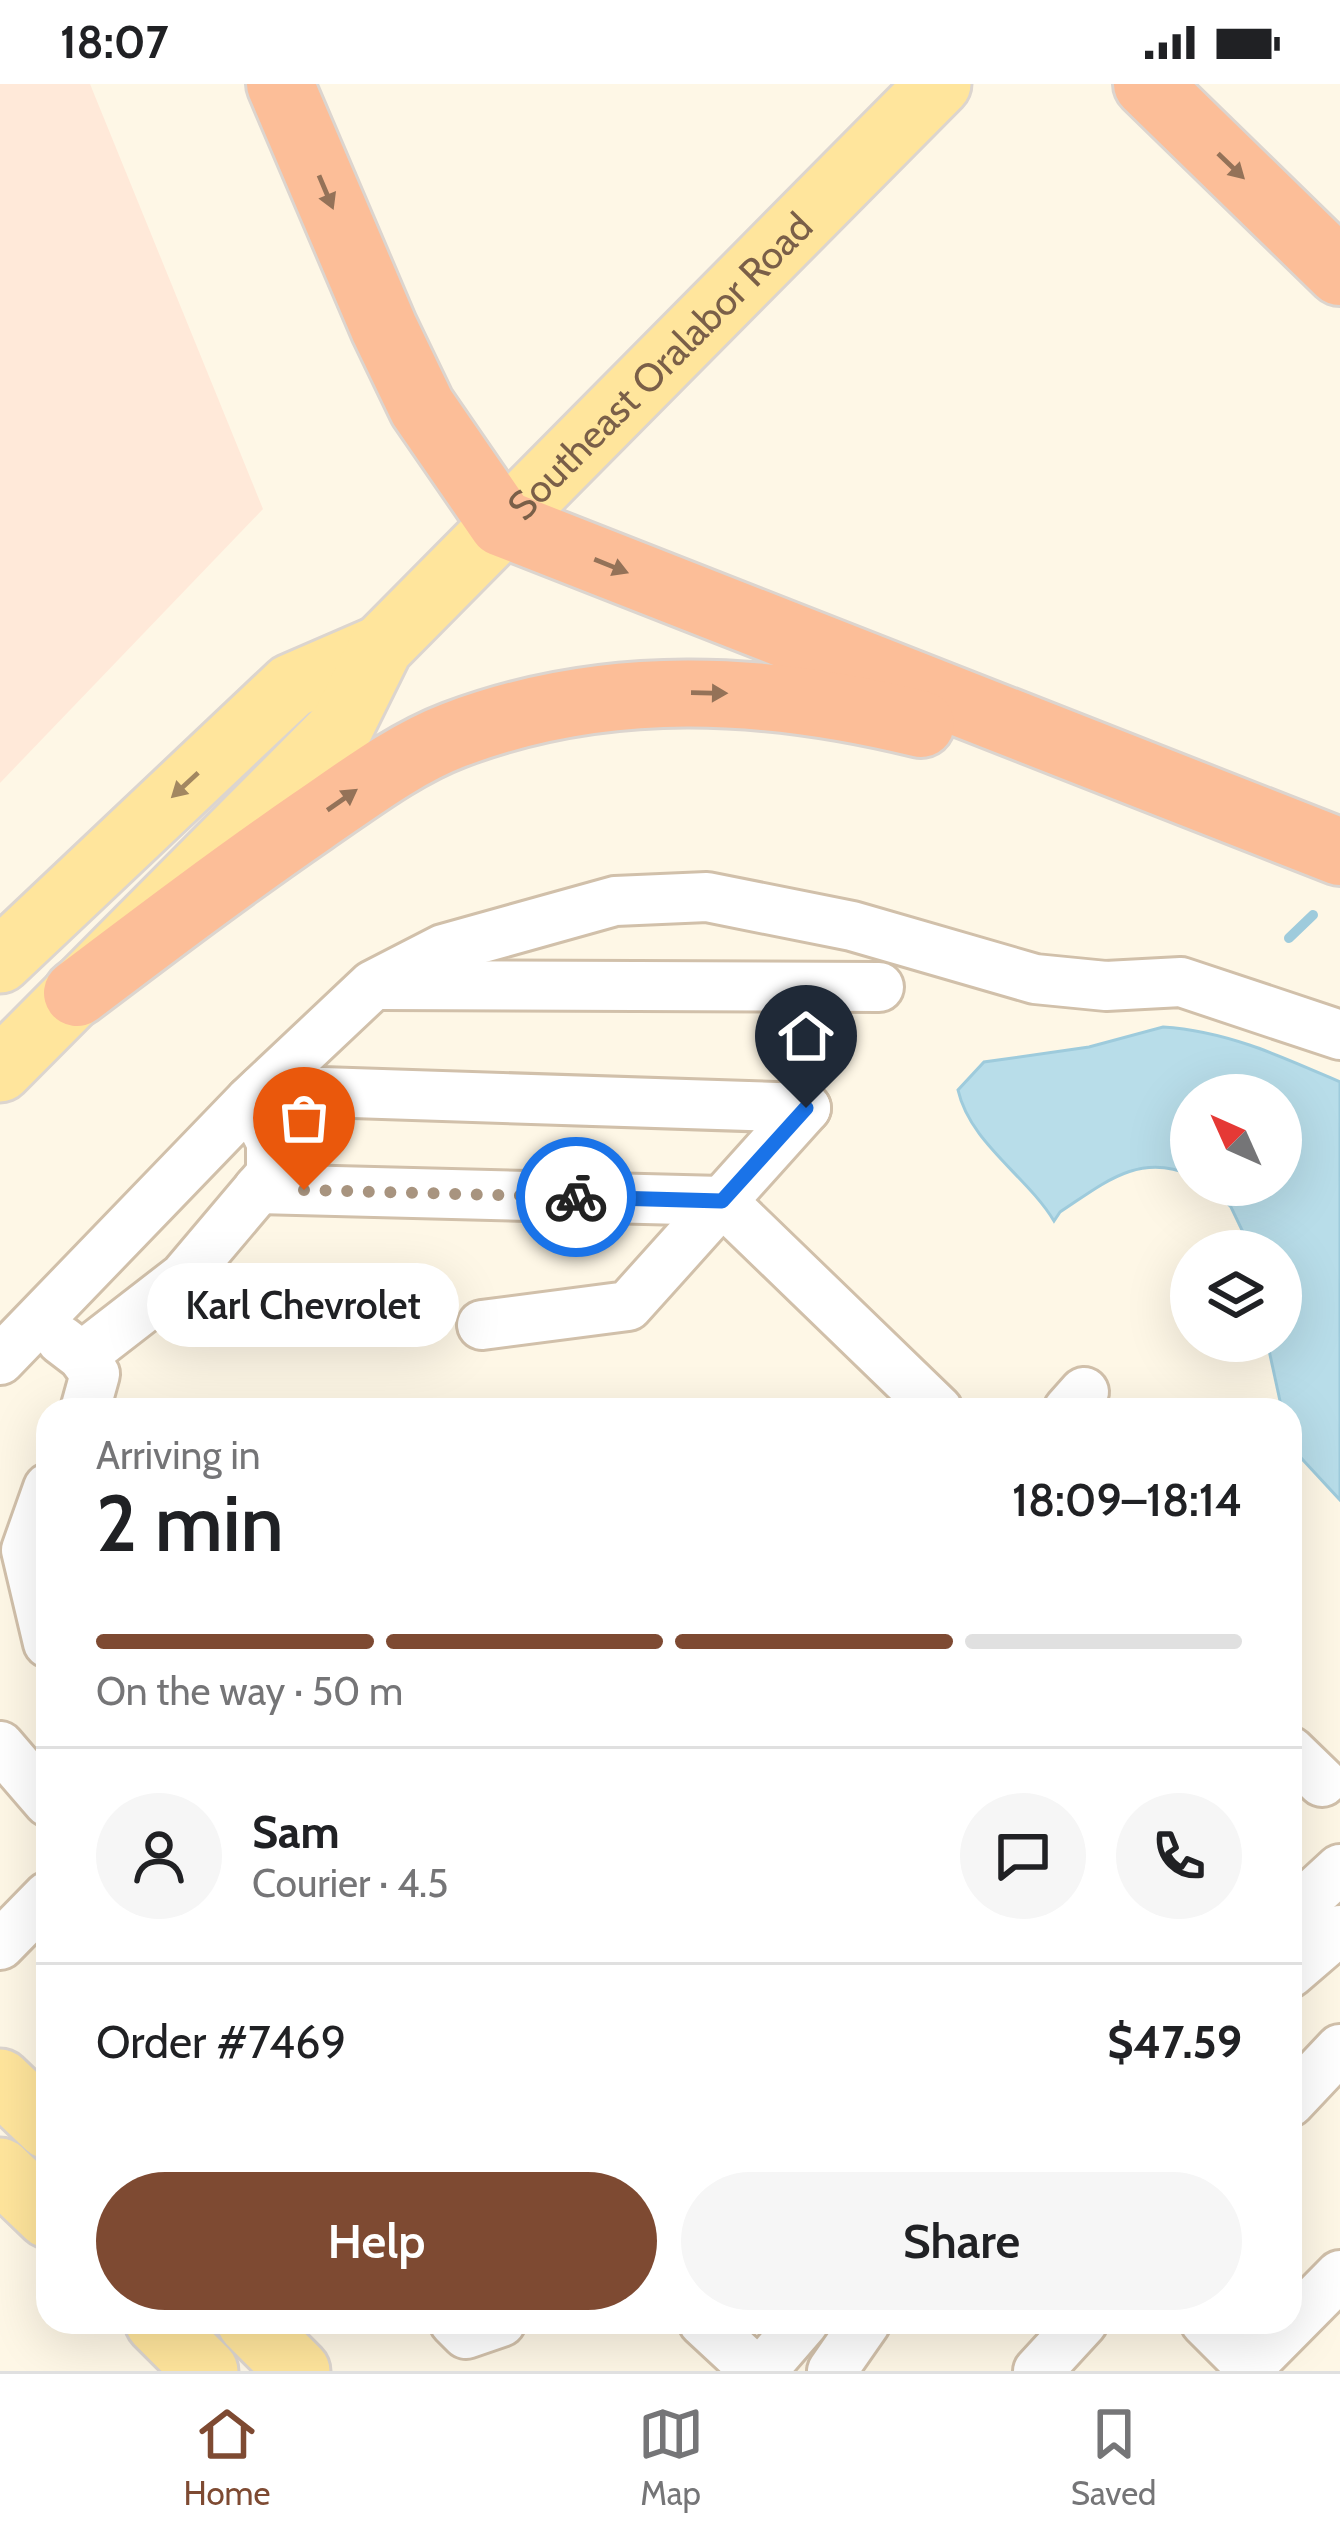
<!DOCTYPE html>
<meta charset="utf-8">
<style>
:root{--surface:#fff;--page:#f6f6f6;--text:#202124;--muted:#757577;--line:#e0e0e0;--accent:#7e4a32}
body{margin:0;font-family:Cabin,sans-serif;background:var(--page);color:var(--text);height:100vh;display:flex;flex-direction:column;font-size:45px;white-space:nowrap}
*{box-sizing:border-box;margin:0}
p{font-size:39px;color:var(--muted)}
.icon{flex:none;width:66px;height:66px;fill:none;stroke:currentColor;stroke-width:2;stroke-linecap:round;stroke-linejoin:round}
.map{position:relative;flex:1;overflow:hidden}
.panel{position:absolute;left:36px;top:1314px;width:1266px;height:936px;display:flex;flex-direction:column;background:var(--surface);border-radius:36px;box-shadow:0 12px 48px #0002}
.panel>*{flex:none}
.needle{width:78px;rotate:315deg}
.buttons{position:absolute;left:1170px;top:990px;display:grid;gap:24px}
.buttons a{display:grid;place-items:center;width:132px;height:132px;border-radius:50%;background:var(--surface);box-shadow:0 12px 48px #0002;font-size:60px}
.pin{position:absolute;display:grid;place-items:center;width:102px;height:102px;color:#fff;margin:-123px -51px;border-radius:50% 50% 50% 0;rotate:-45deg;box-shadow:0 0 12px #0007}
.pin .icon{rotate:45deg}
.courier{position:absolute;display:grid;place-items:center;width:120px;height:120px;margin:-60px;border:9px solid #1a73e8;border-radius:50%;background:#fff;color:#222;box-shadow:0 3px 15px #0007}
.bubble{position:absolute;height:84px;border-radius:42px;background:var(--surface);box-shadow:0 12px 48px #0002;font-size:39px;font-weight:600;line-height:84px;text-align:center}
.overview em{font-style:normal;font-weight:600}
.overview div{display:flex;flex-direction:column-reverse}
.overview{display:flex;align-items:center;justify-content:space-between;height:204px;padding:0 60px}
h1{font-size:78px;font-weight:600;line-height:90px}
.bar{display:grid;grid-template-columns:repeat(4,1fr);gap:18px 12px;align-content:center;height:144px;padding:0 60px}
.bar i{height:15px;border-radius:9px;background:var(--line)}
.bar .selected{background:var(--accent)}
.bar p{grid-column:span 4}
.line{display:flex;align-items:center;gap:30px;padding:0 60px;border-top:3px solid var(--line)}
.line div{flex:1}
.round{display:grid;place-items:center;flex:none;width:126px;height:126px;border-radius:63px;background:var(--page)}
.button{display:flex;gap:24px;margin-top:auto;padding:24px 60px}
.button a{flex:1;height:138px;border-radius:72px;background:var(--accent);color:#fff;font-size:48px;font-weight:600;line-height:138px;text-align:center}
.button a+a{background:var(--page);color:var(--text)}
.status{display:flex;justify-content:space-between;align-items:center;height:84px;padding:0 60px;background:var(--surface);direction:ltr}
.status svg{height:33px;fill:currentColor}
.menu{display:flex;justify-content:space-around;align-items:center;height:168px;border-top:3px solid var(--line);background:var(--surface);font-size:33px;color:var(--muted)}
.menu a{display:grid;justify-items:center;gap:6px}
.menu .selected{color:var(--accent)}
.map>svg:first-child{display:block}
.commercial{fill:#ffe9d9}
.water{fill:#b8dde9;stroke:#9ecbdc;stroke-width:3}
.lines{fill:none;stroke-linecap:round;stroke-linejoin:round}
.stream{stroke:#9ecbdc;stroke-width:10}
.minor-casing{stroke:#d1c0aa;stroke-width:54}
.major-casing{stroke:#dcd5cf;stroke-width:69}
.highway-casing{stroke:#dcd5cf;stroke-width:72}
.minor{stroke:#fff;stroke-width:48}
.major{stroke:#ffe59c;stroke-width:63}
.highway{stroke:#fcbe98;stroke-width:66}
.oneway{fill:#947258}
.oneway2{fill:#a28761}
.done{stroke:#a8947f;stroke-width:12;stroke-dasharray:0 21.6}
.route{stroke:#1a73e8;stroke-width:15}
.labels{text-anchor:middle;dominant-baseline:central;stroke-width:12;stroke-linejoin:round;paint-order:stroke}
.street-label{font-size:39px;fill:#7a5f48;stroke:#fffaee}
</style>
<div class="status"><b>18:07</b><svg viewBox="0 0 49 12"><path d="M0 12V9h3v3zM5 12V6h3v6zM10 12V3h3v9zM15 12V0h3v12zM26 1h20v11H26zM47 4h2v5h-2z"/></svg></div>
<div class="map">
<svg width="1340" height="2287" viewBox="0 0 1340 2287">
<rect width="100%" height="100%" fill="#fef7e6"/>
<!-- commercial -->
<polygon class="commercial" points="0,0 90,0 263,425 0,699"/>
<!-- water -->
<path class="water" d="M1163,943c64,4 120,30 177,55v418l-50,-54v-36h-8l-15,-69h14v-90h-29l-21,-44 -21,-22h71v-90h-90v80c-53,-23 -88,9 -131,37l-6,9c-27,-45 -84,-78 -96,-131l26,-28 105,-15z"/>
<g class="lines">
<!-- stream -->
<polyline class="stream" points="1289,854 1313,831"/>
<!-- minor casing -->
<g class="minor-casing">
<g id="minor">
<polyline points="384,901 879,903"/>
<polyline points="262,1006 806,1024"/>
<polyline points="258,1105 722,1117 938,1326"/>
<polyline points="482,1241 628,1222 806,1024"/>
<polyline points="61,1256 82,1272 95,1290 85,1326"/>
<polyline points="82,1272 184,1193 271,1090 271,1058 250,1017"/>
<polyline points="0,1276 250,1017 373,901 443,865 615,817 707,813 852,842 1035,895 1106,902 1181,898 1340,951"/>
<polyline points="1068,1326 1084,1308"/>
<polyline points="48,1404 26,1466 48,1559"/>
<polyline points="0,1662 48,1718"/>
<polyline points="1290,1667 1322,1698"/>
<polyline points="1290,1831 1340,1785"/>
<polyline points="0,1861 48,1812"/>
<polyline points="1290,1889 1340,1846"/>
<polyline points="1290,2018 1340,1965"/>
<polyline points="454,2238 466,2250 501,2238"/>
<polyline points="703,2238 756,2287"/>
<polyline points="1205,2238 1254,2287"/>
<polyline points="1249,2283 1340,2191"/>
<polyline points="767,2287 772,2275 804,2238"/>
<polyline points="832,2287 866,2238"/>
<polyline points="1038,2287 1083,2238"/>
</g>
</g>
<!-- major casing -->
<g class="major-casing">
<g id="major">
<polyline points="0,877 291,602 381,563"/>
<path id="s1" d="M0,986l342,-344 39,-79 558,-563"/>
<polyline points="0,1997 48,2043"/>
<polyline points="0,2086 48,2132"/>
<polyline points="157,2238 206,2287"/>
<polyline points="249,2238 298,2287"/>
</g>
</g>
<!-- highway casing -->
<g class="highway-casing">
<g id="highway">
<polyline points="280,0 384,244 422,323 502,439 1340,768"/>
<polyline points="1147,0 1340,188"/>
<path d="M77,909c78,-59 156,-118 236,-173 44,-30 91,-66 141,-85 153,-58 312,-49 467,-11"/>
</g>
</g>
<!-- minor -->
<use href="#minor" class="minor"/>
<!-- major -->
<use href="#major" class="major"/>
<!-- highway -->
<use href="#highway" class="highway"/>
</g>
<!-- one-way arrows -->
<defs><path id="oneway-solid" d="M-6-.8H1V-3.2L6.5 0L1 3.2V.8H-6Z" transform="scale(3)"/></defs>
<g class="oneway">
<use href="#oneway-solid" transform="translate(1231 82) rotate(44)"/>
<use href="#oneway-solid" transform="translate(326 108) rotate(67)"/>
<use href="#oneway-solid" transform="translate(611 482) rotate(22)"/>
<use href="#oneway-solid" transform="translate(709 609) rotate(1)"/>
<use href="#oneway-solid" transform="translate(342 716) rotate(-35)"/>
</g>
<use class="oneway2" href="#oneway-solid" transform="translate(185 701) rotate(137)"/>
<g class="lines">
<!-- done -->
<polyline class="done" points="304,1106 576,1113"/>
<!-- route -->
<polyline class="route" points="576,1113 722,1117 806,1024"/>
</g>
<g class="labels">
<!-- street labels -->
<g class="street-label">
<text stroke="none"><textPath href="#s1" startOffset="969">Southeast Oralabor Road</textPath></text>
</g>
</g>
</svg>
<div class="buttons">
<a><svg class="needle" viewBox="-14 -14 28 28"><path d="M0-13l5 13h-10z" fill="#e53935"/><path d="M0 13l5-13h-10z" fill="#757577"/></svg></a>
<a><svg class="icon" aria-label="layers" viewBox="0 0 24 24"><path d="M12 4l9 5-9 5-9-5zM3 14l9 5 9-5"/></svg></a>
</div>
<div class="pin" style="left:304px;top:1106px;background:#ea580c"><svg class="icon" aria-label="bag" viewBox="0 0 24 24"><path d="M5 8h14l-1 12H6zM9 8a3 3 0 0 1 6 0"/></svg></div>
<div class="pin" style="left:806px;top:1024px;background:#1f2937"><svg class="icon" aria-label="home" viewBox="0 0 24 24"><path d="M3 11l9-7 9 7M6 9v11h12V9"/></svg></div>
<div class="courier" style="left:576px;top:1113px"><svg class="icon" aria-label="bike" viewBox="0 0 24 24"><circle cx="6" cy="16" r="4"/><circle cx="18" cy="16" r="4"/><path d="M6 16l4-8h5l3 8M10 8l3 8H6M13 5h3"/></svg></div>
<div class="bubble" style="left:147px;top:1179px;width:312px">Karl Chevrolet</div>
<section class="panel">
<div class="overview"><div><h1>2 min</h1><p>Arriving in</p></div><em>18:09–18:14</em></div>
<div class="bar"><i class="selected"></i><i class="selected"></i><i class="selected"></i><i></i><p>On the way · 50 m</p></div>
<div class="line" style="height:216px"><a class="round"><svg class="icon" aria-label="person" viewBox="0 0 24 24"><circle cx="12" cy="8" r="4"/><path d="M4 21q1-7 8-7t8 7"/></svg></a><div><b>Sam</b><p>Courier · 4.5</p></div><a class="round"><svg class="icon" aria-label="chat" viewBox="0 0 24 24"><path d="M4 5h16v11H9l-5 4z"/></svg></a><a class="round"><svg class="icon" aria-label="phone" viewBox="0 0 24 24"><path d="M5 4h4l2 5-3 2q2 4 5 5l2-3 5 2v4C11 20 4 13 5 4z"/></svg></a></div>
<div class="line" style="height:156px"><div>Order #7469</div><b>$47.59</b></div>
<div class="button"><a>Help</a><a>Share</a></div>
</section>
</div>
<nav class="menu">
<a class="selected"><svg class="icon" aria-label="home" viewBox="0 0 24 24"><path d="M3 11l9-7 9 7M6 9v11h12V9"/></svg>Home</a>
<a><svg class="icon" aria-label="map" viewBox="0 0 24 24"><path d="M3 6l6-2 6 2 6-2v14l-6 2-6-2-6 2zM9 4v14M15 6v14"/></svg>Map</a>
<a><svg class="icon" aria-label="saved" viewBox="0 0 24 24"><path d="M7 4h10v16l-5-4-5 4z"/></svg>Saved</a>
</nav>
